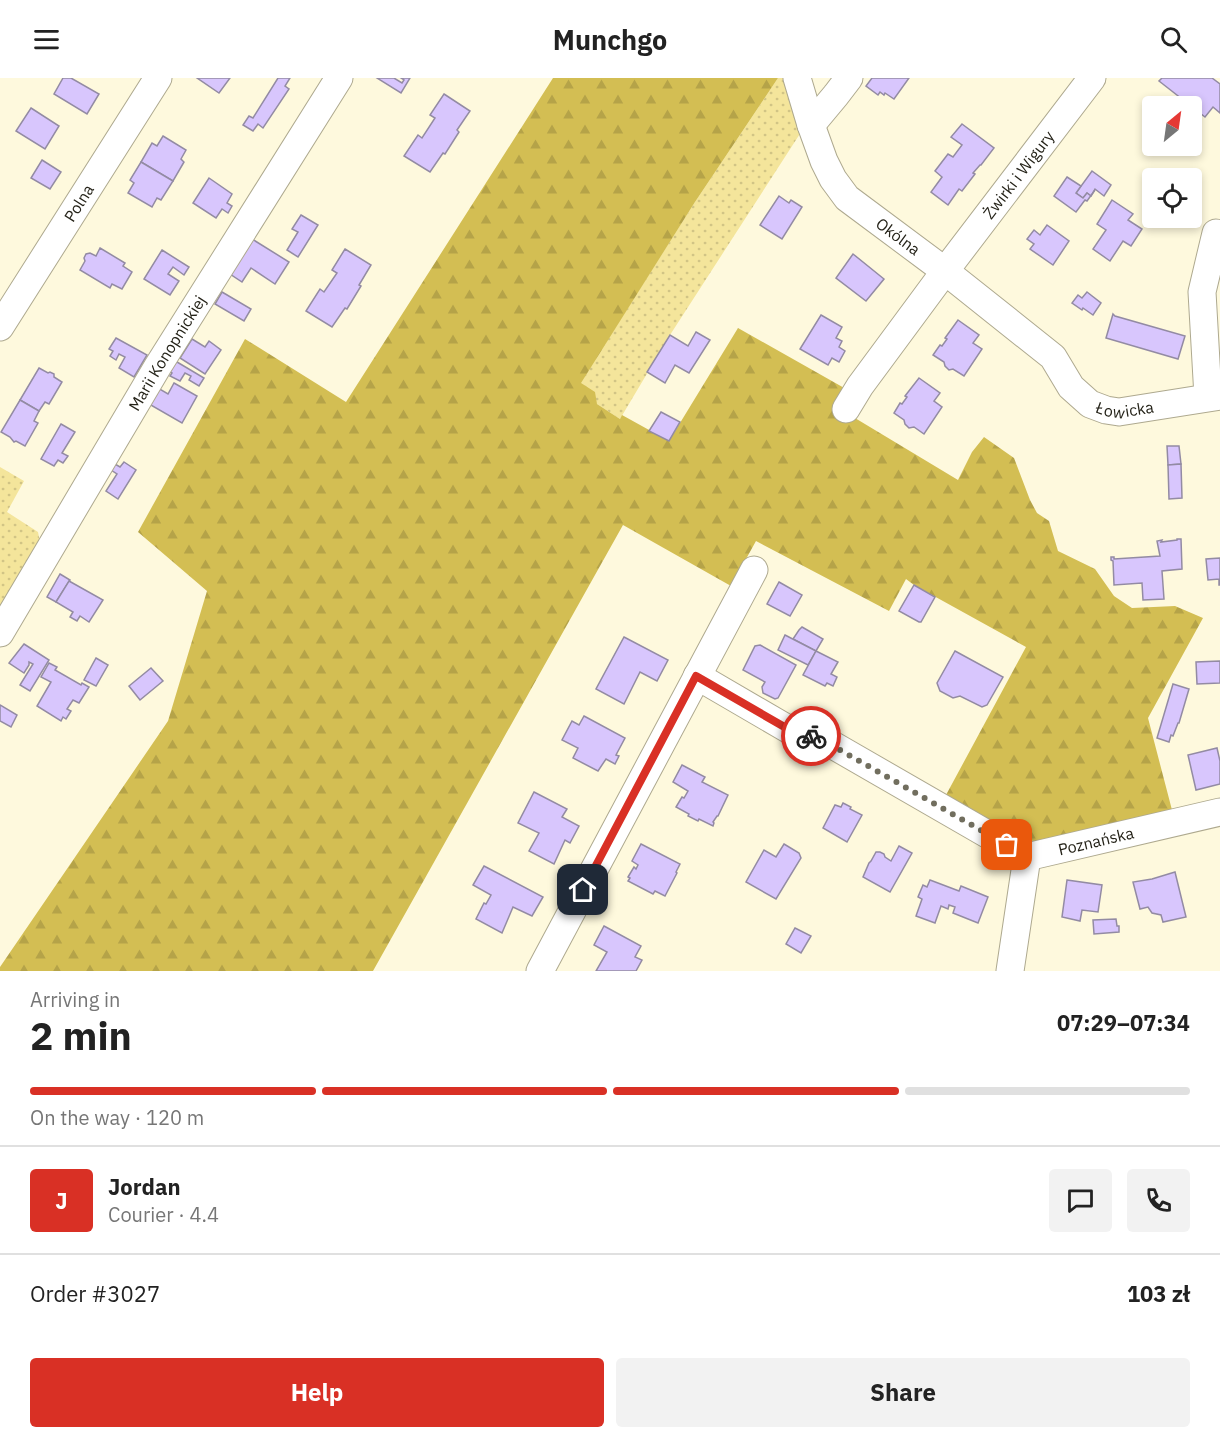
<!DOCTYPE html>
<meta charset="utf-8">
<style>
:root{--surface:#fff;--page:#f2f2f2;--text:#222;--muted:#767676;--line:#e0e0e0;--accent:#d93025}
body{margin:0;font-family:"IBM Plex Sans",sans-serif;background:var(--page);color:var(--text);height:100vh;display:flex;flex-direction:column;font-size:22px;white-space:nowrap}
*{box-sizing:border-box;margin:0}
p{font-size:20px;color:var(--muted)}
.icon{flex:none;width:33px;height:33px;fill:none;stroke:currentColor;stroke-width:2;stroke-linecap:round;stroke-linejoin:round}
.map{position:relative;height:893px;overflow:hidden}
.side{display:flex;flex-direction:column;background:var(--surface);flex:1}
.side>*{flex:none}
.needle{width:39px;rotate:29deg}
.buttons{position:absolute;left:1142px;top:18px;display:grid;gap:12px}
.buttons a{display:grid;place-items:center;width:60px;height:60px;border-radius:6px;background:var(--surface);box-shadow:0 3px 9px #0003;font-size:30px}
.pin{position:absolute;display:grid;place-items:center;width:51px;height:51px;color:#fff;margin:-26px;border-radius:12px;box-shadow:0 3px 9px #0006}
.courier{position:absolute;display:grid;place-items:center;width:60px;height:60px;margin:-30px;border:4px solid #d93025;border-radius:50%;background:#fff;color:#222;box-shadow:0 2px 8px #0007}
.headline em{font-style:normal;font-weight:700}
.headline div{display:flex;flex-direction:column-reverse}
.headline{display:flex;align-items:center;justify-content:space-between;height:102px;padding:0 30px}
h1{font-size:39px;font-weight:700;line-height:45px}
.bar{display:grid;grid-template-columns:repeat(4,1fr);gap:9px 6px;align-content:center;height:72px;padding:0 30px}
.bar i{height:8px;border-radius:4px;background:var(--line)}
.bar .on{background:var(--accent)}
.bar p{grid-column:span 4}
.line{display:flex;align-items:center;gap:15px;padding:0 30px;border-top:2px solid var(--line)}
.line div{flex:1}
.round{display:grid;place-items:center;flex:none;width:63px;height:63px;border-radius:6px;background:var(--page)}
.button{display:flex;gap:12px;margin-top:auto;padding:12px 30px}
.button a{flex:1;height:69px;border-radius:6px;background:var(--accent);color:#fff;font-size:24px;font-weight:700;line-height:69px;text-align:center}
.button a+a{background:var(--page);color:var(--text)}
header{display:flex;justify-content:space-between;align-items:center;height:78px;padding:0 30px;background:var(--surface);font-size:27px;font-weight:700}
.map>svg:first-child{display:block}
.grass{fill:url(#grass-dots)}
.forest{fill:url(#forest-firs)}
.building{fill:#d8c6fd;stroke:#938ba3;stroke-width:1.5}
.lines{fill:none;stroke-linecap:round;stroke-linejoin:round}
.minor-casing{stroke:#aea98f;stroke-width:29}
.minor{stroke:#fff;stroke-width:27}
.done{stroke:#716e5e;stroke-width:6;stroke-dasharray:0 10.8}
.route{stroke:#d93025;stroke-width:8}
.labels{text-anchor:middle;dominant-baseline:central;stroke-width:4.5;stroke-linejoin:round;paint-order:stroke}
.street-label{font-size:16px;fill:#252319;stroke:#fff}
</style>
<header><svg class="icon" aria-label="menu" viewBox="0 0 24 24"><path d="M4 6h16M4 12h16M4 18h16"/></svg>Munchgo<svg class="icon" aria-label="search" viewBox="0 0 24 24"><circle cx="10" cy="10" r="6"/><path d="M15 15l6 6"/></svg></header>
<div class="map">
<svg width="1220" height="893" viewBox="0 0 1220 893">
<defs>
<pattern id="grass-dots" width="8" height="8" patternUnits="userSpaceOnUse" patternTransform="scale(1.5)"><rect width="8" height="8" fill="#f4e59b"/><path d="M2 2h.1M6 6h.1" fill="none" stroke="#d1c485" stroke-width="1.8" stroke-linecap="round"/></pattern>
<pattern id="forest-firs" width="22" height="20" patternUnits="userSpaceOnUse" patternTransform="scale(1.5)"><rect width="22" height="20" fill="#d3be53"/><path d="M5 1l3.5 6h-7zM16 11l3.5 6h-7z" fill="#b5a348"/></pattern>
</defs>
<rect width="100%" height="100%" fill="#fef9dd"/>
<!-- grass -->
<g class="grass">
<polygon points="778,0 788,0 805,48 670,257 620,341 597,326 580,305 695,124"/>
<polygon points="0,389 24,403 7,434 38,454 41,470 0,543"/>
</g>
<!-- forest -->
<polygon class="forest" points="553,0 778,0 695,124 581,305 595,314 597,326 620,341 622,337 669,363 738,250 846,311 835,328 958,402 972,374 984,359 1014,380 1030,422 1037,435 1049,443 1058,473 1095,491 1114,518 1132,530 1175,528 1203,540 1148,640 1172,732 1036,763 1018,762 964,732 963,726 946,717 1026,569 914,507 906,501 889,533 756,463 731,508 623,447 373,893 0,893 0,889 168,643 207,513 138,454 245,261 346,324"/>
<!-- building -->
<g class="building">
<polygon points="63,0 71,0 99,16 87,36 54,16"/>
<polygon points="197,0 230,0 219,15"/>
<polygon points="278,0 290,0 285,8 289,11 263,50 258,46 253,53 243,47 249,38 253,40"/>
<polygon points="377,0 394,0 402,5 404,2 401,0 410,0 401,15"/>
<polygon points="872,0 909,0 894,21 885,15 884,17 880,14 878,17 866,8"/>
<polygon points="1162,0 1212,0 1220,6 1220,35 1213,29 1205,39 1159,3"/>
<polygon points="444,16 470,33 457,52 459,54 445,76 443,75 430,94 404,78 418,57 422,60 435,40 430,37"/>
<polygon points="31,30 59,48 45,71 16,53"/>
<polygon points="962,46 994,70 981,87 980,87 973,95 975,96 962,113 959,111 948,127 931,114 942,99 935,93 948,76 953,79 962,67 951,59"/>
<polygon points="163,58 186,72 181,81 184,84 173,103 141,84 152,65 157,68"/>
<polygon points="42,82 61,94 50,111 31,100"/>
<polygon points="141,84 173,103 161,122 157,120 152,129 128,115 134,105 130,102"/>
<polygon points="1092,93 1111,107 1104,118 1095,111 1091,118 1087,115 1083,120 1076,115"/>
<polygon points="1067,99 1081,108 1076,115 1083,120 1087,115 1091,118 1095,112 1087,123 1085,122 1076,134 1054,118"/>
<polygon points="209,100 232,116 227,125 232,128 228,135 222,131 216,140 193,125"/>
<polygon points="779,118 789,125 791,122 802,129 782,161 760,147"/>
<polygon points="1112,122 1133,136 1128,142 1142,151 1131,168 1123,163 1110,183 1093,171 1106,152 1097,146"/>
<polygon points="301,137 318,147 298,179 287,172 298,154 292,151"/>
<polygon points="1047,147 1069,163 1053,187 1030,171 1034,166 1027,161 1034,152 1040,157"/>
<polygon points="252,161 289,184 275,206 251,190 242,204 230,196"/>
<polygon points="100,170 125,185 123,188 132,194 122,211 112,206 110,210 80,192 85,183 84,180 86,176 90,175 96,178"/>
<polygon points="345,171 371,187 359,207 361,208 347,231 345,230 332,249 306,233 320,211 324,214 337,195 332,192"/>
<polygon points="162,172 189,189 184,197 173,189 168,196 179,203 170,217 144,201"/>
<polygon points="853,176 884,201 866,223 836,200"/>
<polygon points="222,214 251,231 244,243 215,226"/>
<polygon points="1087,214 1101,225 1093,237 1083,230 1082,232 1072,225 1078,217 1082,220"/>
<polygon points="1113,236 1115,238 1185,258 1178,281 1106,260"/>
<polygon points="821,237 842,249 836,260 842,263 839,269 845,273 839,284 832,280 828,287 800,271"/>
<polygon points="958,242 979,257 973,265 982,271 964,298 953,291 949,292 945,288 944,284 933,277 940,267 942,268 947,261 945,260"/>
<polygon points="696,254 710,262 689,295 675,287 665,305 647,294 670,257 688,268"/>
<polygon points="116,260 147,277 134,299 119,290 125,279 119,276 116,282 110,278 113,273 109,271"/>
<polygon points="192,261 205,269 209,263 221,272 205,296 180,280"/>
<polygon points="172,281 204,300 199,308 189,302 191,298 185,295 180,303 170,298 172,295 166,291"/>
<polygon points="39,290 48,295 50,294 54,296 54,299 62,304 49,326 45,324 39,333 20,322"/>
<polygon points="919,300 940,315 934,323 942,329 924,356 914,349 909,350 905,346 904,342 894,335 900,325 902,326 907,319 905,318"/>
<polygon points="174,305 197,318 182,345 149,326 158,310 168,316"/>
<polygon points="20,322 39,333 34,343 38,345 25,368 16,363 14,364 10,359 1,354"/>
<polygon points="661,334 680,344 669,363 649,353"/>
<polygon points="61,346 75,354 62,375 68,378 63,385 58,382 54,388 41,381"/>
<polygon points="1167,368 1179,368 1181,386 1168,387"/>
<polygon points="124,384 136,392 118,421 106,413 117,396 111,392 115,386 120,389"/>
<polygon points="1181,386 1182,420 1169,421 1168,387"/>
<polygon points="1177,461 1181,461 1182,491 1162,493 1164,521 1143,522 1142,505 1114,507 1113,483 1111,482 1111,479 1114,479 1114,481 1160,478 1157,463 1162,462 1161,464 1177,462"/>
<polygon points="1220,480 1220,507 1219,507 1219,501 1208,502 1206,481"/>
<polygon points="60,496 70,502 56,524 47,519"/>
<polygon points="69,503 103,522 89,544 80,538 77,543 70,539 73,534 56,524"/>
<polygon points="779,504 802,517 790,538 767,526"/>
<polygon points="914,507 935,519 921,544 919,544 899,533"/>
<polygon points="802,549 823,561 816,573 793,561 799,552"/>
<polygon points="785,557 816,573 808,587 778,572"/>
<polygon points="624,559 668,582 657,603 640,594 624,626 596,611"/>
<polygon points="24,566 49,582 30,613 20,607 33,586 29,584 29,587 24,595 9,585"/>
<polygon points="760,567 796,587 778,620 775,621 763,615 762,609 765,604 743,592 755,568"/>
<polygon points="816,573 838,584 831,596 837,599 833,608 827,605 825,608 803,597"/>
<polygon points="955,573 1003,599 987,627 982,629 960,618 953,620 940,613 937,605"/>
<polygon points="96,580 108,587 96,608 84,602"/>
<polygon points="1220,583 1220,605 1197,606 1196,584"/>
<polygon points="49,585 57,589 55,592 81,607 82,605 89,609 79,625 73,622 67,631 71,633 66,641 63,639 61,643 37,628 51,604 41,599"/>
<polygon points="151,590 163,603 140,622 129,608"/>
<polygon points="1173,606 1189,611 1179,645 1178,645 1173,658 1171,657 1169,664 1157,660"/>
<polygon points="0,627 17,637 11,649 0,643"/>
<polygon points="584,638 625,660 616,677 619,678 615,686 606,681 598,693 573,680 578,670 562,662 572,643 579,647"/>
<polygon points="1217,670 1220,683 1220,706 1196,712 1188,677"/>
<polygon points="682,687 705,699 702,704 728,717 718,738 717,738 713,744 714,745 713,748 699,741 698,743 688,738 689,736 676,729 682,719 684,720 688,713 673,704"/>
<polygon points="534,714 567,731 562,739 579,748 570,765 565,762 554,786 529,773 539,755 518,745"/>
<polygon points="843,725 851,729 850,731 862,737 847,764 823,750 835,727 841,729"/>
<polygon points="641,766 680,786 676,794 677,795 665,818 655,813 653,816 628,803 630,800 628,799 634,789 636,791 638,787 632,783"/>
<polygon points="784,766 799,775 801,780 776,821 746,804 764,772 776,779"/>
<polygon points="899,768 912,775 890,814 863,799 869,785 871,783 876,774 880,774 884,776 885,779 891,783"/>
<polygon points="484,788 543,819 532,838 513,829 502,855 476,841 484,825 486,826 491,817 473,807"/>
<polygon points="1175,794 1186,839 1163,844 1161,837 1152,835 1148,829 1140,831 1133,804 1152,801"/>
<polygon points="930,802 959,813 961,808 988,819 978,845 953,835 955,829 949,827 948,831 941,828 935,845 916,838 922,821 918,819 923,807 927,809"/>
<polygon points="1067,802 1102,807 1098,834 1082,832 1080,843 1062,839"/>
<polygon points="1116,841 1117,848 1119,848 1119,854 1094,856 1093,842"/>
<polygon points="604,848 641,868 635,879 642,882 636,893 596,893 607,874 594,867"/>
<polygon points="795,850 811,858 801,875 786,866"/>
</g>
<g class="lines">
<!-- minor casing -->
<g class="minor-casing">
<g id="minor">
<path id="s1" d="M797,0l14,47 13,36 9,18 14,19 98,73 108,86 18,30 19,17 16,6 13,2 101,-16"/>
<polyline points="811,47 836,17 849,0"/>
<path id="s2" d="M0,249l158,-249"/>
<polyline points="1208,319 1202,214 1216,155"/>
<path id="s3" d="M846,331l14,-23 85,-115 147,-193"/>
<path id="s4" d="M0,555l158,-267 181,-288"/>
<path id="s5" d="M697,598l91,53 36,11 203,117 193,-45"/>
<polyline points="540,893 754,492"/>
<polyline points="1010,893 1027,779"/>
</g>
</g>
<!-- minor -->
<use href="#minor" class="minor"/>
</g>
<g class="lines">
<!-- done -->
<polyline class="done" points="811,658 826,664 1007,767"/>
<!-- route -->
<polyline class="route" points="583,812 696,598 788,651 811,658"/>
</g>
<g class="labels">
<!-- street labels -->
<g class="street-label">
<text stroke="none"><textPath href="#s3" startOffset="291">Żwirki i Wigury</textPath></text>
<text stroke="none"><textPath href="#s2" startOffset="147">Polna</textPath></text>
<text stroke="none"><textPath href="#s1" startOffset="195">Okólna</textPath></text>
<text stroke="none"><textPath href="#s4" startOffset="326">Marii Konopnickiej</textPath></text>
<text stroke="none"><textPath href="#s1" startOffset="488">Łowicka</textPath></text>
<text stroke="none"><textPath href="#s5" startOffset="448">Poznańska</textPath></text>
</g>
</g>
</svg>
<div class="buttons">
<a><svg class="needle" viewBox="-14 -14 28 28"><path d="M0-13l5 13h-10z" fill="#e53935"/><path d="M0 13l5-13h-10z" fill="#767676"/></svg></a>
<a><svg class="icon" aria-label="locate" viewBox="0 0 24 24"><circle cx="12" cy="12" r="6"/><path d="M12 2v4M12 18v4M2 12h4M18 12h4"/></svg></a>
</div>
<div class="pin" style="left:1007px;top:767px;background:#ea580c"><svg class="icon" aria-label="bag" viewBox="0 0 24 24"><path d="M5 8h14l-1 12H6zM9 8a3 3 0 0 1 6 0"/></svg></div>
<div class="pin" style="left:583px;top:812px;background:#1f2937"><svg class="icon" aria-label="home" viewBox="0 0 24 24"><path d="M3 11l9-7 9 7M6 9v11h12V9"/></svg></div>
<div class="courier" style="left:811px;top:658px"><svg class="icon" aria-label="bike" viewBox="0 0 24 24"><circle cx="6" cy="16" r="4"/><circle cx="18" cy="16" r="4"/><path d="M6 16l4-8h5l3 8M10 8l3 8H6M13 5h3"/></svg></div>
</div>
<section class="side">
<div class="headline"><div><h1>2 min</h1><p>Arriving in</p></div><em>07:29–07:34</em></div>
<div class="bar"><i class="on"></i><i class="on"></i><i class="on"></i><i></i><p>On the way · 120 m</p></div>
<div class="line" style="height:108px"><b class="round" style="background:var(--accent);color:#fff">J</b><div><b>Jordan</b><p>Courier · 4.4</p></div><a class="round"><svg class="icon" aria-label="chat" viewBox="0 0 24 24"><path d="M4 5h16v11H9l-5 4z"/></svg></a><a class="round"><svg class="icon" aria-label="phone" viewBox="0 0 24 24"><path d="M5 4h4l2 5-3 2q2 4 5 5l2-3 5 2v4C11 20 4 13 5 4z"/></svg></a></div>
<div class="line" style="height:78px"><div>Order #3027</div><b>103 zł</b></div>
<div class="button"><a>Help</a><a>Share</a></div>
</section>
